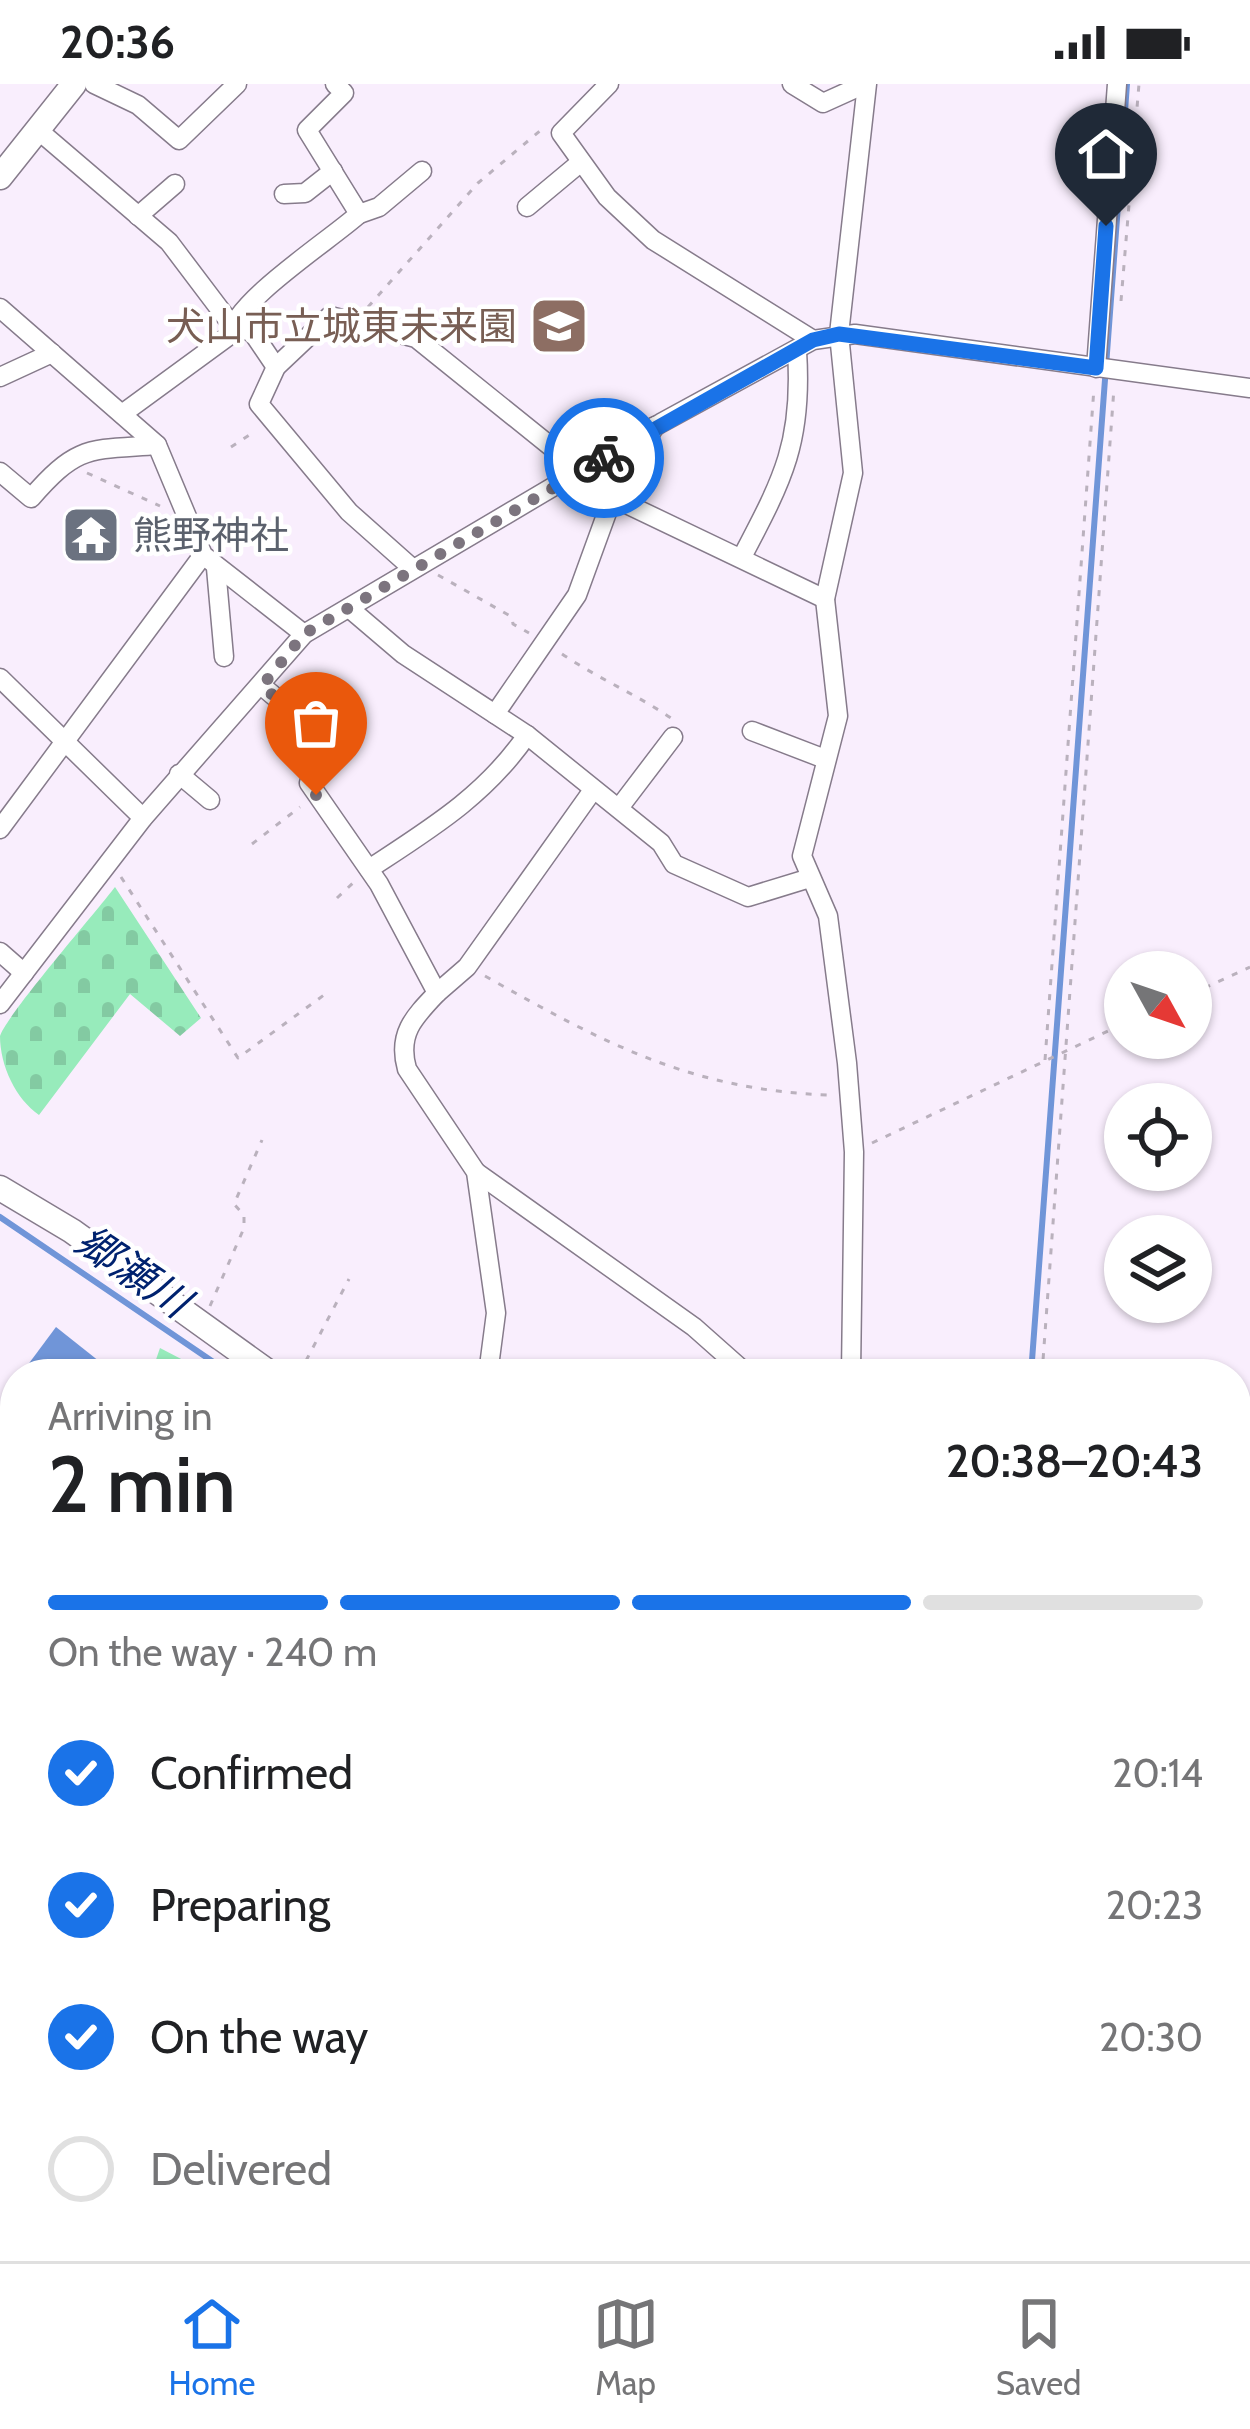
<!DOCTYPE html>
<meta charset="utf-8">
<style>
:root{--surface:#fff;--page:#f6f6f6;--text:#202124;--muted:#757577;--line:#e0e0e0;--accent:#1a73e8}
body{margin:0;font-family:Cabin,"Noto Sans JP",sans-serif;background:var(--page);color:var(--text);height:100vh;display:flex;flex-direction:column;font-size:45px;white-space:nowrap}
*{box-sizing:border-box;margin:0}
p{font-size:39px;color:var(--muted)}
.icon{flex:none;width:66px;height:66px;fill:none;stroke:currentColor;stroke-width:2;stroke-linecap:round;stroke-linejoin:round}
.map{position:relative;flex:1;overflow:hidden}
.drawer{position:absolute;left:0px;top:1275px;width:1251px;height:903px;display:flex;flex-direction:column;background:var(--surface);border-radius:48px 48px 0 0;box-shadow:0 3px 9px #0004}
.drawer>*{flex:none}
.needle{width:78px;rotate:130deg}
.tools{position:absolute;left:1104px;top:867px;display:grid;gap:24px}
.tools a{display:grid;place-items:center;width:108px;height:108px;border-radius:50%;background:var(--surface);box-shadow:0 3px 9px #0004;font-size:60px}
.pin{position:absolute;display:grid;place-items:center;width:102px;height:102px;color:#fff;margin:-123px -51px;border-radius:50% 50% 50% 0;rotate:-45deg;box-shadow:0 0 12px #0007}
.pin .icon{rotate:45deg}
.courier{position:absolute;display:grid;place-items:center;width:120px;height:120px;margin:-60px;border:9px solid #1a73e8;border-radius:50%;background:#fff;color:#222;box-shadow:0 3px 15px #0007}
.headline em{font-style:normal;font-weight:600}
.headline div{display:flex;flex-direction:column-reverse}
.headline{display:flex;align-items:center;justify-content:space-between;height:204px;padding:0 48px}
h1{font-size:78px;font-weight:600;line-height:90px}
.bar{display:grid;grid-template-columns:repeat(4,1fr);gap:18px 12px;align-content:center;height:144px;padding:0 48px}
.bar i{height:15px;border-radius:9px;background:var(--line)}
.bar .current{background:var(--accent)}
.bar p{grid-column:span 4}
ol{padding:0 48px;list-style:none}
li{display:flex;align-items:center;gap:36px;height:132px}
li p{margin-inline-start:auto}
li .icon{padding:12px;border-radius:50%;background:var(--accent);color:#fff;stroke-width:4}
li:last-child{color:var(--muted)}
li i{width:66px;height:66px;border:6px solid var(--line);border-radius:50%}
.status{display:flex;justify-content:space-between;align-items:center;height:84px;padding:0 60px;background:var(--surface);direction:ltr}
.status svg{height:33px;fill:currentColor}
.dock{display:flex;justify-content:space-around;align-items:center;height:168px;border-top:3px solid var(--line);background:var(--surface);font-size:33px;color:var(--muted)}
.dock a{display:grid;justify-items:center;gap:6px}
.dock .current{color:var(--accent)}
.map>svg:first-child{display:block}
.forest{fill:url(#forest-firs)}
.cemetery{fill:url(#cemetery-stones)}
.water{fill:#7095d8}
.shadow{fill:#0003}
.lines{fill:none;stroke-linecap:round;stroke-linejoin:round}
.stream{stroke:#7095d8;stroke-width:6}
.canal{stroke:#7095d8;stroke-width:21}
.building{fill:url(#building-back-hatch);stroke:#97857a;stroke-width:3}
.minor-casing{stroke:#867b8b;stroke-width:21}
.major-casing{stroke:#867b8b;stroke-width:27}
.path{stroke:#bab1bd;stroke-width:3;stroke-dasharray:6 9;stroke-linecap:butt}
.minor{stroke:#fff;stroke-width:18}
.major{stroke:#fff;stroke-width:24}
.rail{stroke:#68626b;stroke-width:6;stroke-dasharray:18 9;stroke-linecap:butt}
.done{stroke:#7c747e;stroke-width:12;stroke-dasharray:0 21.6}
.route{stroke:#1a73e8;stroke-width:15}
.labels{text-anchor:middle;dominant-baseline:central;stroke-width:9;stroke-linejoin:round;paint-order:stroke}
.education-label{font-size:39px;fill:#785e54;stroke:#fff;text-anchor:end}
.worship-label{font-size:39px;fill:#5b616d;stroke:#fff;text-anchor:start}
.water-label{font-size:42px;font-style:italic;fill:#00226f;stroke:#fff}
</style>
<div class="status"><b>20:36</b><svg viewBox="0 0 49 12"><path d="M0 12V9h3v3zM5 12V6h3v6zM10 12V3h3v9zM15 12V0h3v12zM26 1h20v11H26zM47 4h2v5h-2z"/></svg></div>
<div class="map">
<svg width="1250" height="2177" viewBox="0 0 1250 2177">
<defs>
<pattern id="forest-firs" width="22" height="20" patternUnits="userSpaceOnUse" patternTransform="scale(3)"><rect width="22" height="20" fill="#97ebbb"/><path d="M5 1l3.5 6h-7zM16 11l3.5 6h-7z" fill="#83caa2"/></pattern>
<pattern id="cemetery-stones" width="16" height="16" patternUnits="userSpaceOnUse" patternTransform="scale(3)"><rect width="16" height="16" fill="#97ebbb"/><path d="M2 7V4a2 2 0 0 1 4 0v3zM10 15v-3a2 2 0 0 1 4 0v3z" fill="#83caa2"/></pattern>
<pattern id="building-back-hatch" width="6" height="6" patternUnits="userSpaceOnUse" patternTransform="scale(3)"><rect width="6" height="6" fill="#f8caae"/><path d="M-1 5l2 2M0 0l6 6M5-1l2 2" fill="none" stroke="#d5ae96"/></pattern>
</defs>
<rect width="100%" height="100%" fill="#f9eefd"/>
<!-- forest -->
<g class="forest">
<polygon points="160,1264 210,1290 151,1290"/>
<polygon points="15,2045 15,2163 99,2163 102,2177 0,2177 0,2064"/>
</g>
<!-- cemetery -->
<path class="cemetery" d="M115,803l86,131 -21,18 -50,-42 -91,121c-23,-16 -39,-49 -39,-79 6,-20 96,-124 115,-149z"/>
<!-- water -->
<g class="water">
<polygon points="56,1243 114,1289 113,1290 37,1290 27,1282"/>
<polygon points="127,2163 269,2163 271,2177 130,2177"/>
<polygon points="413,2163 497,2163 498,2177 415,2177"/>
</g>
<!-- shadow -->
<polygon class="shadow" points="0,1334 15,1345 15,1370 0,1390"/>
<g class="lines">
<!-- stream -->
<g class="stream">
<polyline points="0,1133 231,1290"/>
<polyline points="1031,1290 1127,0"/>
<polyline points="616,2177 639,2163"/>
</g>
<!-- canal -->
<g class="canal">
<polyline points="0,1674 15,1671"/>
<polyline points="317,2163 318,2177"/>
</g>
</g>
<!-- building -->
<polygon class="building" points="0,1332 15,1343 15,1358 0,1379"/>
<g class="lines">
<!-- minor casing -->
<g class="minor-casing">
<g id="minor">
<polyline points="94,0 138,21 179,56 237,0"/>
<polyline points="609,0 561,49 607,113 653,156 813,256"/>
<polyline points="792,0 823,19 865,0"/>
<polyline points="38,46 169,158 231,240 253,249 276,283"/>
<polyline points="284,110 305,109 333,87"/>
<polyline points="527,123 581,78"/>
<polyline points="359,130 379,123 422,87"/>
<polyline points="138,132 175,100"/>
<polyline points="0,224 157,361 203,471 304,550"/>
<polyline points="1096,284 1117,0"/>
<polyline points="0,293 52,269"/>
<path d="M122,330l108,-79c4,-33 100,-95 129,-121l-52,-84 37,-37 -9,-9"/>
<path d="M0,388l31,26c47,-54 58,-48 126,-53"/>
<path d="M742,473c41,-78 61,-115 55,-206"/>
<polyline points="216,484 224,573"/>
<polyline points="412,484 349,428 259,320 276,283 330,232 416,254 616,415 825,515"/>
<polyline points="349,524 403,570 527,651 661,759 674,780 748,813 810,794"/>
<polyline points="0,594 143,734"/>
<path d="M262,602l63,53 -16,44 70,101 58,109c-23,24 -40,41 -30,76l69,103 20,141 -8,61"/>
<polyline points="495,630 577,511 613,412 655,342"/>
<polyline points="752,647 825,675"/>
<polyline points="179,690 210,716"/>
<polyline points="619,724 673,653"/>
<polyline points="0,745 203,471"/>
<path d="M369,785c61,-40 116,-73 158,-134"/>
<polyline points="0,868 24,889"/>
<polyline points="437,909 467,883 593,706"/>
<polyline points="0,920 143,734 304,550 661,339 813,256 855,250 1250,304"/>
<polyline points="476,1088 694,1243 747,1290"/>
<polyline points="851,1290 854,1068 847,979 828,832 802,772 838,632 825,515 853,389 839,250 867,0"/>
<polyline points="0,1529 15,1539"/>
<polyline points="1236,1618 1250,1398"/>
<polyline points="350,2163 351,2177"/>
</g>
</g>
<!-- major casing -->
<g class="major-casing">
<g id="major">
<polyline points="0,93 74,0"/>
<polyline points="0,1104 72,1147 271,1290"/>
<polyline points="514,2163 517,2177"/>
</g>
</g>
<!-- path -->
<g class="path">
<polyline points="1121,217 1139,0"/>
<polyline points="368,223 478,99 541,46"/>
<polyline points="231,363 254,348"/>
<polyline points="87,389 160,422"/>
<polyline points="438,491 512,533 513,540 529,549"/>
<path d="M562,570c37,25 72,39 109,64"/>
<polyline points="252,760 300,723"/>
<polyline points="121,793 238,974 328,908"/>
<polyline points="337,814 354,798"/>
<path d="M485,892c117,66 205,114 343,119"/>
<polyline points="1191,910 1250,883"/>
<polyline points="1045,976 1094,304"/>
<polyline points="872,1059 1125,939"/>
<polyline points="210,1222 244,1144 244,1131 234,1120 262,1056"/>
<polyline points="299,1290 349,1195"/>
<polyline points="1042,1290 1114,304"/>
<polyline points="0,1654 15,1654"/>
<polyline points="0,1699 15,1699"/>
<polyline points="0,2055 15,2049"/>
<polyline points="303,2163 304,2177"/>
<polyline points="1019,2163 1200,2173"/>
<polyline points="689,2177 703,2163"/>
</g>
<!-- minor -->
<use href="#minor" class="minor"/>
<!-- major -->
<use href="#major" class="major"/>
<!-- rail -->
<g class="rail">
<polyline points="1236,1962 1250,1750"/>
<polyline points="1236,2129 1249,1942"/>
<polyline points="1233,2177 1234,2163"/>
</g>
</g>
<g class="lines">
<!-- done -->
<polyline class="done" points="316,711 310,699 325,655 262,602 304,550 604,374"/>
<!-- route -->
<polyline class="route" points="604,374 813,256 839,250 1096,284 1106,142"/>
</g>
<!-- icons -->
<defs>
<g id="school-square" transform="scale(3)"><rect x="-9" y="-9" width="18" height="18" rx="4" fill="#8d6e63" stroke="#fff"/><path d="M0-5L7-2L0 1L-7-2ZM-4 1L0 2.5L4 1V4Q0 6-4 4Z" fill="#fff"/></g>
<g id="temple-square" transform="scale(3)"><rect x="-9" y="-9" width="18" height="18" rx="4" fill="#6b7280" stroke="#fff"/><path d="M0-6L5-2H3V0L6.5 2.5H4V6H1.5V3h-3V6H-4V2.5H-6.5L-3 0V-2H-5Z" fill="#fff"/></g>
</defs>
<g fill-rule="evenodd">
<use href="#school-square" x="559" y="242"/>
<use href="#temple-square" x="91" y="451"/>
</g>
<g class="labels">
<!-- education labels -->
<g class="education-label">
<text x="517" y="242">犬山市立城東未来園</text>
</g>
<!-- worship labels -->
<g class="worship-label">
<text x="133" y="451">熊野神社</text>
</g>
<!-- water labels -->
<g class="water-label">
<text transform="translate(133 1187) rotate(34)">郷瀬川</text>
</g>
</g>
</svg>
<div class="tools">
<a><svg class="needle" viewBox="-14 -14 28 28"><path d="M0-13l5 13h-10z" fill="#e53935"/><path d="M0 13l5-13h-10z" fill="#757577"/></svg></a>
<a><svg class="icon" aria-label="locate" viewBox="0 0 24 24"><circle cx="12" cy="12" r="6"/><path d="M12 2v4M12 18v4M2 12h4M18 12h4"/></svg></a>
<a><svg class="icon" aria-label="layers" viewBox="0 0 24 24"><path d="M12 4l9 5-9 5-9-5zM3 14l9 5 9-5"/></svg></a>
</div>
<div class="pin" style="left:316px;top:711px;background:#ea580c"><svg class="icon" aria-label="bag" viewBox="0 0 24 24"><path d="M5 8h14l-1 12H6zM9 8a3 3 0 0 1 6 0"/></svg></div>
<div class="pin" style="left:1106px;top:142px;background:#1f2937"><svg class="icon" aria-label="home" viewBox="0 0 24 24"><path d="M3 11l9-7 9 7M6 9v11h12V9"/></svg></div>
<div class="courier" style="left:604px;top:374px"><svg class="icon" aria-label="bike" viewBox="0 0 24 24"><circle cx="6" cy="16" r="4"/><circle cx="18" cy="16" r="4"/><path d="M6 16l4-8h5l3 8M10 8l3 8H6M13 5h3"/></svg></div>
<section class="drawer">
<div class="headline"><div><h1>2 min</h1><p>Arriving in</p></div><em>20:38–20:43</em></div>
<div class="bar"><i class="current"></i><i class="current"></i><i class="current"></i><i></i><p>On the way · 240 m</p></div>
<ol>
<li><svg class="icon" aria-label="check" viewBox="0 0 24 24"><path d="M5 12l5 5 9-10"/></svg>Confirmed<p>20:14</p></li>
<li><svg class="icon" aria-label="check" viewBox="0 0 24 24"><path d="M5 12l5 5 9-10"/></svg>Preparing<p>20:23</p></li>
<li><svg class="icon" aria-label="check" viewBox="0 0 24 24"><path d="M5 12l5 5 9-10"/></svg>On the way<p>20:30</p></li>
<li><i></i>Delivered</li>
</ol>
</section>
</div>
<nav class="dock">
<a class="current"><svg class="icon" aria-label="home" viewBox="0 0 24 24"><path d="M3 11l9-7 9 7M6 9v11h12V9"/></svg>Home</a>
<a><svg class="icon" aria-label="map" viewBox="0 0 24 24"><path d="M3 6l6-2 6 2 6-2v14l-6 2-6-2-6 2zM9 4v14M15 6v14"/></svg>Map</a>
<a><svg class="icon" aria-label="saved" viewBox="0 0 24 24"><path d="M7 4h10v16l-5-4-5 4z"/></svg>Saved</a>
</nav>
